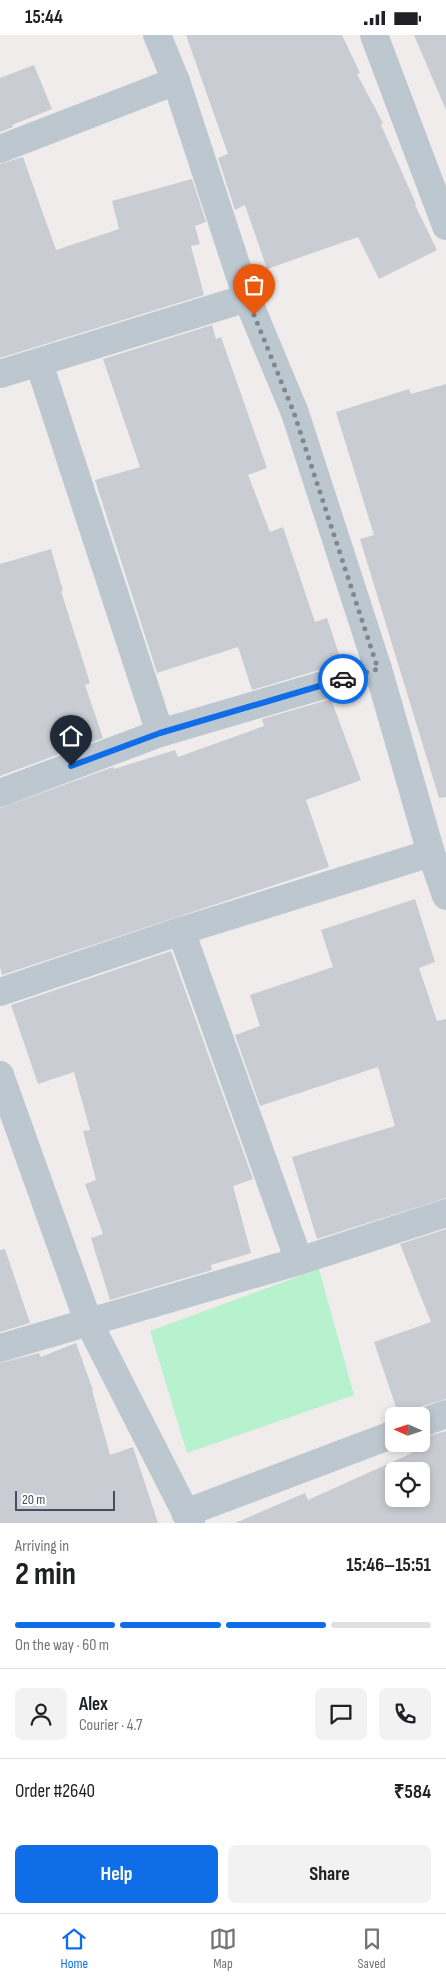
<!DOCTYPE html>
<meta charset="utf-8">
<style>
:root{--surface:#fff;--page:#f2f2f2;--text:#202124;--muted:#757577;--line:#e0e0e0;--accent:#0f6ee7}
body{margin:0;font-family:"Sofia Sans Condensed",sans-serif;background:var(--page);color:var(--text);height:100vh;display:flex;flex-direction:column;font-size:19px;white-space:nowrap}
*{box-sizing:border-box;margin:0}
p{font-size:16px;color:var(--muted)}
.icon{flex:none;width:28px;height:28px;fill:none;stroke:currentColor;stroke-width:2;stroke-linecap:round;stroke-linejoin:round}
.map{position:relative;height:1488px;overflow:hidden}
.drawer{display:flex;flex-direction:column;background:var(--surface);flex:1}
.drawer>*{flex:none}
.needle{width:32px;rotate:273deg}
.controls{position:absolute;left:385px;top:1372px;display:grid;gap:10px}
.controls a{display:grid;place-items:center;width:45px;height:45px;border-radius:8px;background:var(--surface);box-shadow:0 2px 8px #0003;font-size:25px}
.scale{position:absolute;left:15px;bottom:12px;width:100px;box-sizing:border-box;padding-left:5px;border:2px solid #44505b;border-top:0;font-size:14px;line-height:18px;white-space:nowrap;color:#44505b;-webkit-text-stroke:4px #fff;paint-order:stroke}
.pin{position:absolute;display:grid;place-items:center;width:42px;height:42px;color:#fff;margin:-51px -21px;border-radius:50% 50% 50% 0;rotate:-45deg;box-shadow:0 0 5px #0007}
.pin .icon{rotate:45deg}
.courier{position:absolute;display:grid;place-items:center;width:50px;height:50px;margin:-25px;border:4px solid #0f6ee7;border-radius:50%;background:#fff;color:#222;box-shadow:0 1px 6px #0007}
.summary em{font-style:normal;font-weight:700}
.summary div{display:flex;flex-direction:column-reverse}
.summary{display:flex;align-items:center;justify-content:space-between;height:85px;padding:0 15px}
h1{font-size:32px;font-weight:700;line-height:38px}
.bar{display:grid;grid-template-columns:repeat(4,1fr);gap:8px 5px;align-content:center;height:60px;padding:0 15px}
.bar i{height:6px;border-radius:4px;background:var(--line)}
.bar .on{background:var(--accent)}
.bar p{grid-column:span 4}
.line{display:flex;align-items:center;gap:12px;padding:0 15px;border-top:1px solid var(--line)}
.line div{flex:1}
.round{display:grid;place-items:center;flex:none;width:52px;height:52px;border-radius:8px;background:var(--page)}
.action{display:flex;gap:10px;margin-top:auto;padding:10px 15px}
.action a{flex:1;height:58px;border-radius:8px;background:var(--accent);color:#fff;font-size:20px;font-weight:700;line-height:58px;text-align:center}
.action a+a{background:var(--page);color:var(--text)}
.status{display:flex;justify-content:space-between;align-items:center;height:35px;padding:0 25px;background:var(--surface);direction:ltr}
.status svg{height:14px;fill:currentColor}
.tabs{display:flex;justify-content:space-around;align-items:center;height:70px;border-top:1px solid var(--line);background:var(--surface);font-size:14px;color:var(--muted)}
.tabs a{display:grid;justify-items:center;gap:2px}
.tabs .on{color:var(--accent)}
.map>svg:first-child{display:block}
.green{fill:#b8f1cd}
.building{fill:#c9ccd2;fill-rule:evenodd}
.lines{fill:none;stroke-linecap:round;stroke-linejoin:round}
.minor{stroke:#bcc7d0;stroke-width:28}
.done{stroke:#80878e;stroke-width:5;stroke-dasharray:0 9}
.route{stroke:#0f6ee7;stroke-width:6}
</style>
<div class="status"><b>15:44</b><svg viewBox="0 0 49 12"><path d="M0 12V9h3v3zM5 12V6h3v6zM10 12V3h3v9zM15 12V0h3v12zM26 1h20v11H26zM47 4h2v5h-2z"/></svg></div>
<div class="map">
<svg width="446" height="1488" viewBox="0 0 446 1488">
<rect width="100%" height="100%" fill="#f0ecec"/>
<!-- green -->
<polygon class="green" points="319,1234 354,1360 187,1418 150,1296"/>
<!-- building -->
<g class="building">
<polygon points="186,0 342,0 360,38 357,39 383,88 381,90 416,169 415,170 437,215 379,244 358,202 267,234 245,170 235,175 218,123 228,119"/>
<polygon points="414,0 446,0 446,75"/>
<polygon points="34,30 52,74 12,90 13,92 0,97 0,43"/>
<polygon points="23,122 56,215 119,194 112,166 192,144 206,187 195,191 200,209 191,211 204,260 0,323 0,129"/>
<polygon points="212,290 216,304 221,302 267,433 248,440 270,497 283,492 315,587 327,583 342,628 252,655 238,612 157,638 95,445 140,432 103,324"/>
<polygon points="446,349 446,762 439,763 360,504 374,500 336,377 409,354 411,359"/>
<polygon points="51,514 63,556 61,556 90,648 85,650 103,703 0,741 0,529"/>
<polygon points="331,664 361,745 306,765 329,832 2,940 0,932 0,773 113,732 114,734 175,715 178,722 264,691 262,684"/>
<polygon points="415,864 435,927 419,933 437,986 446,984 446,1163 317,1204 292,1122 395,1091 378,1032 260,1071 235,1000 260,991 250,960 333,932 321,895"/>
<polygon points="171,916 253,1144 233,1151 251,1218 211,1230 212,1235 110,1265 91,1203 103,1199 85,1149 96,1145 83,1096 90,1095 74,1037 38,1049 11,970"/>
<polygon points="446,1194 446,1364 416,1373 407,1381 399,1381 374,1307 431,1287 400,1209"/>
<polygon points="5,1214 30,1288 0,1297 0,1215"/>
<polygon points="76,1308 93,1355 92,1355 110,1420 133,1412 158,1488 0,1488 0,1328 39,1318 41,1322"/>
<path d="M446,1396v92h-211l70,-30 3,7 104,-47 -3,-9h12v-6zM394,1436h27v28h-27z"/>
</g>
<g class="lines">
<!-- minor -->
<g class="minor">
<polyline points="157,0 176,46 247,263 295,378 378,634 431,818 446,861"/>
<polyline points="374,0 446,191"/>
<polyline points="0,114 176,46"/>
<polyline points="39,328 160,698"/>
<polyline points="0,339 247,263"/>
<polyline points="0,758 160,698 378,634"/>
<polyline points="181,896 299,1226"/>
<polyline points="0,957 181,896 431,818"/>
<polyline points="0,1040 88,1286 191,1488"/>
<polyline points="0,1313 299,1226 446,1178"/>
<polyline points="421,1388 446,1379"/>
<polyline points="185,1478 394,1399"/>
</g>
</g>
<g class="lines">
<!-- done -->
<polyline class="done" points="254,280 294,378 378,634 343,644"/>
<!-- route -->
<polyline class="route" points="71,731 160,698 343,644"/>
</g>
</svg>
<div class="controls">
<a><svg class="needle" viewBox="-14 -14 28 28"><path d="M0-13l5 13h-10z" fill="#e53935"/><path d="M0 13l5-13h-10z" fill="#757577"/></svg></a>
<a><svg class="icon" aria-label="locate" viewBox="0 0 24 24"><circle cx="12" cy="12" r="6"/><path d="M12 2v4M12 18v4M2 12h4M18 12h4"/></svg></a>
</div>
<div class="scale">20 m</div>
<div class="pin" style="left:254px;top:280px;background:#ea580c"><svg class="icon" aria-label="bag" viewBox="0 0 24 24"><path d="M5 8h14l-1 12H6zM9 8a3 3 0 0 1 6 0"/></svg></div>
<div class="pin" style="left:71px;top:731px;background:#1f2937"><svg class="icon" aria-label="home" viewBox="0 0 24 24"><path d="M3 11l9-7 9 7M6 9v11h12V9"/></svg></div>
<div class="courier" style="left:343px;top:644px"><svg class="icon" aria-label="car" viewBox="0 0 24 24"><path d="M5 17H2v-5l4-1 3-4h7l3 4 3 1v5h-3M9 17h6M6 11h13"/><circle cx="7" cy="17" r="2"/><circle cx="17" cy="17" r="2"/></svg></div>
</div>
<section class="drawer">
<div class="summary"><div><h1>2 min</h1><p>Arriving in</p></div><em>15:46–15:51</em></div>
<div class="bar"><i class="on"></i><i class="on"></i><i class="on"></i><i></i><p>On the way · 60 m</p></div>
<div class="line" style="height:90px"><a class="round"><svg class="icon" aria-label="person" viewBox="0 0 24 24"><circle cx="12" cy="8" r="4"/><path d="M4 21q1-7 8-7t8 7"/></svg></a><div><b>Alex</b><p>Courier · 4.7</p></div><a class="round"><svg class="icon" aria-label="chat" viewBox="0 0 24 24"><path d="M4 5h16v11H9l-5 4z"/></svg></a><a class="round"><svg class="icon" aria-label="phone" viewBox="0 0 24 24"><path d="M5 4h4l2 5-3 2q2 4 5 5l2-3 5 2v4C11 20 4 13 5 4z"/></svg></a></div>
<div class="line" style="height:65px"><div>Order #2640</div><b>₹584</b></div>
<div class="action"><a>Help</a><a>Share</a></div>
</section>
<nav class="tabs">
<a class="on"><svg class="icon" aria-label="home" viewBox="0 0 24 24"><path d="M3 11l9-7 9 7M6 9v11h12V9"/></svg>Home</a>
<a><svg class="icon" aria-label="map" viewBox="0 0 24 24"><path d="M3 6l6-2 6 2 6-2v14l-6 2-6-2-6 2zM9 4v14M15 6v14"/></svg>Map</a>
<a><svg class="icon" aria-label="saved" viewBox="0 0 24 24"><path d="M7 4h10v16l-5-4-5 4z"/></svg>Saved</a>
</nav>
